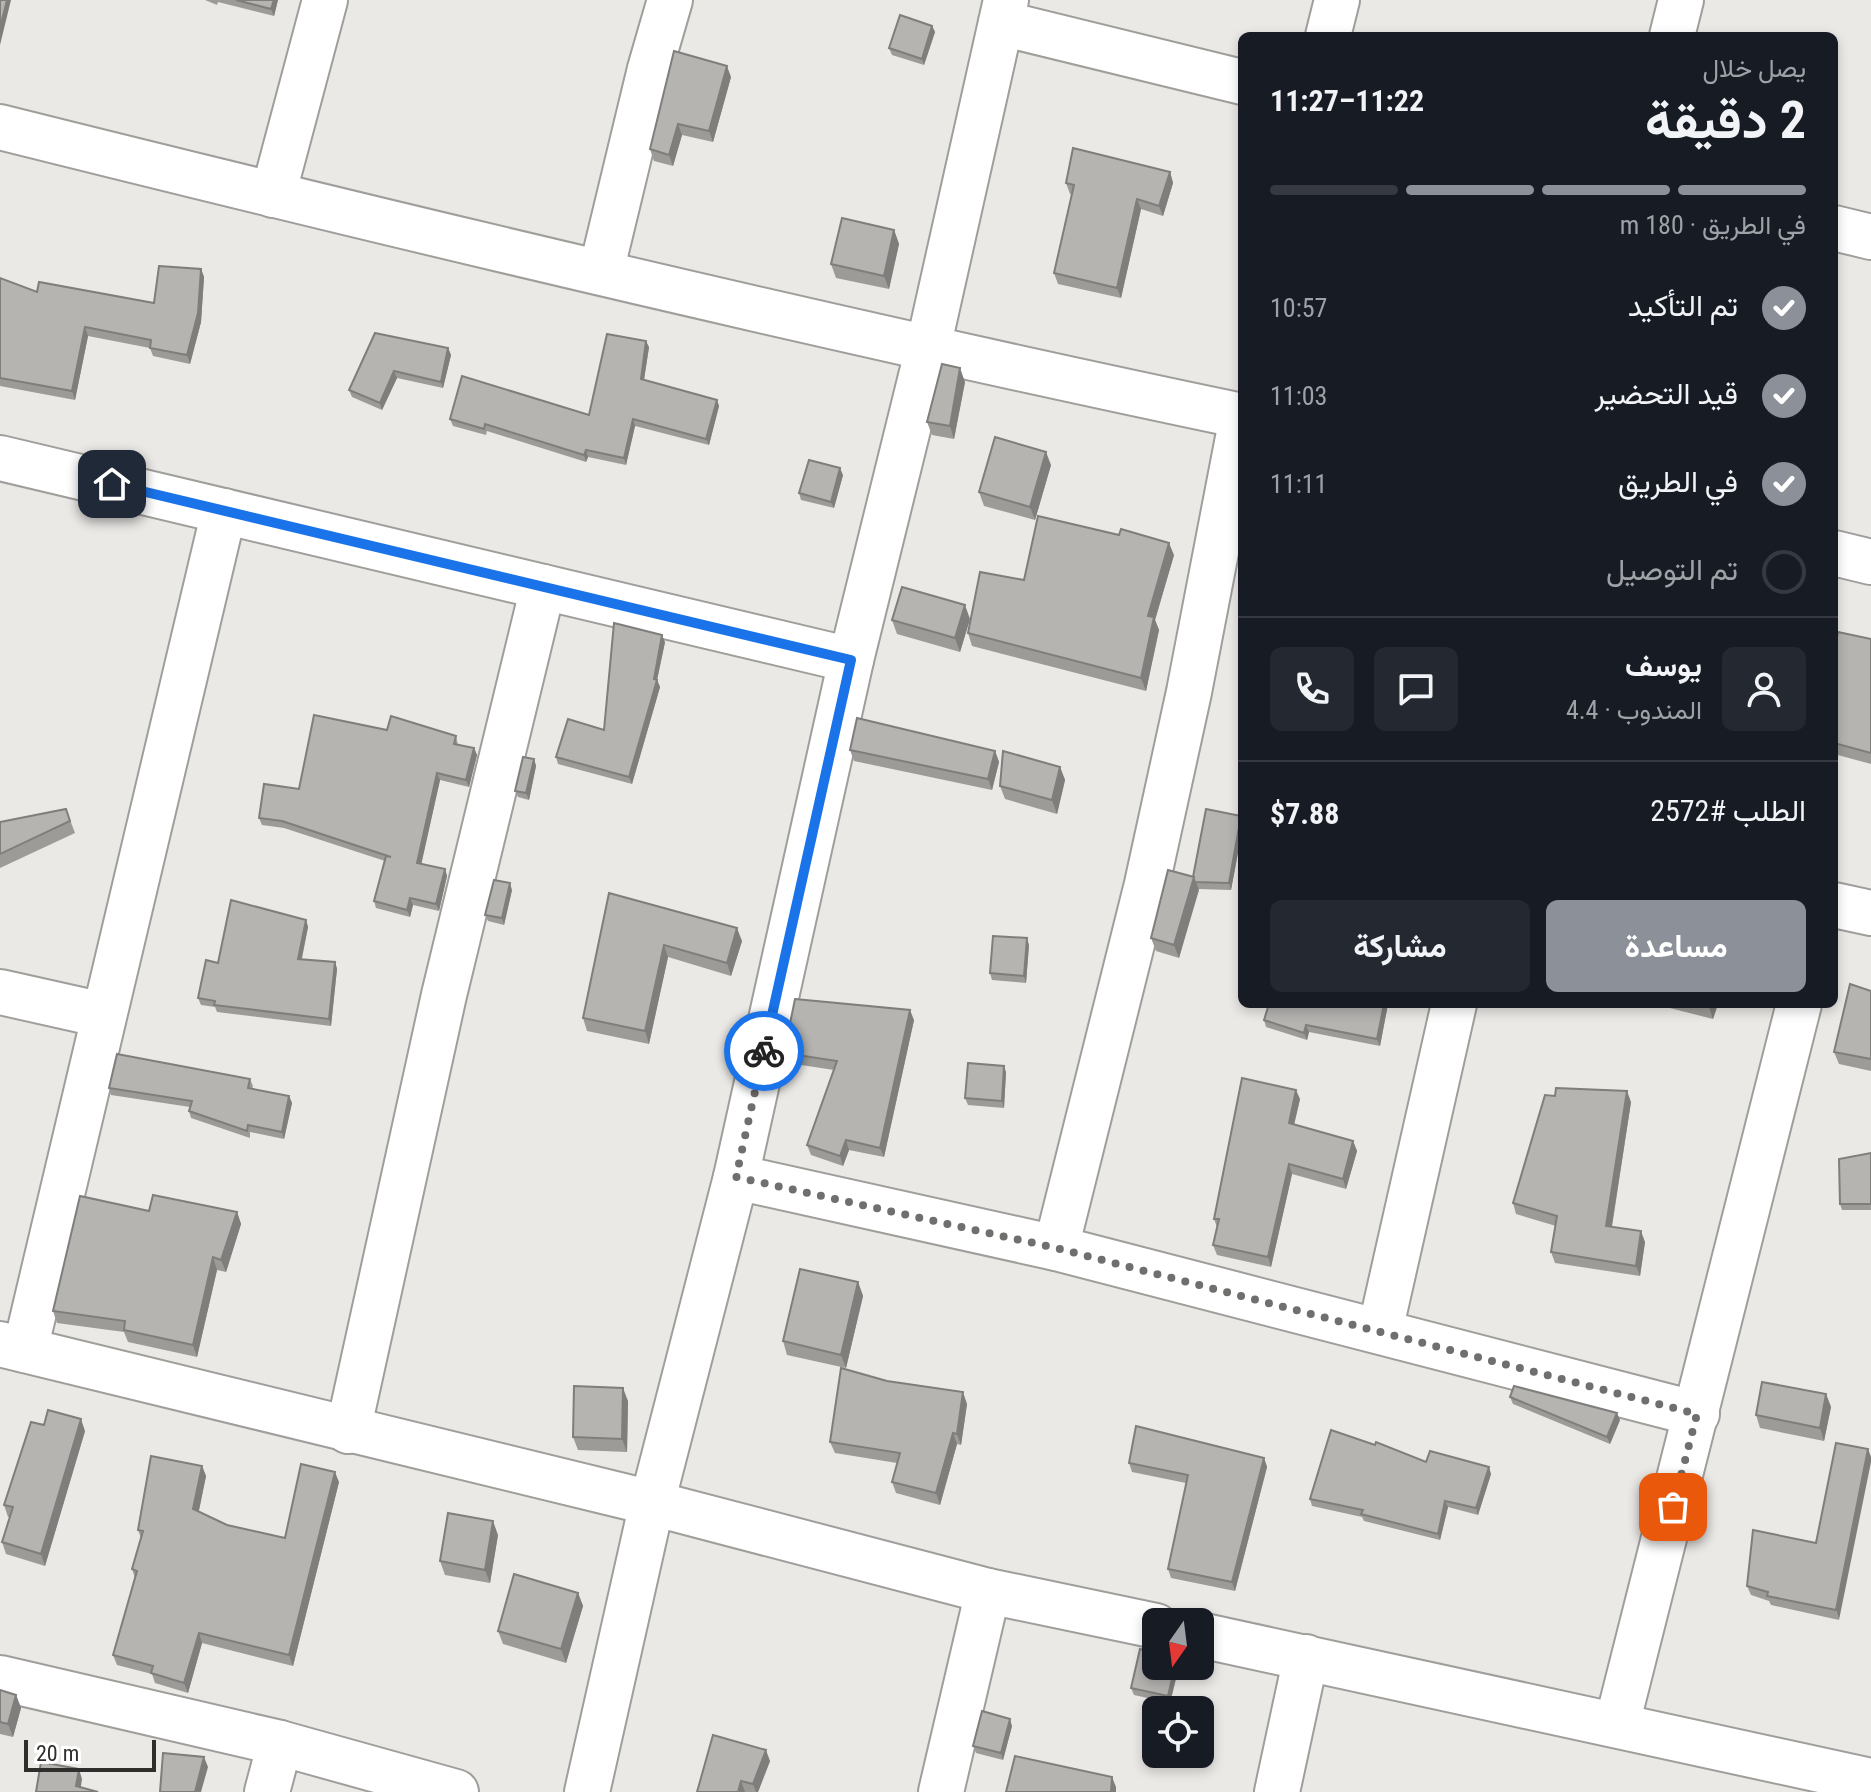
<!DOCTYPE html>
<html lang="ar">
<meta charset="utf-8">
<style>
:root{--surface:#171b24;--page:#242831;--text:#f1f3f6;--muted:#9ea1a6;--line:#363941;--accent:#8c9099}
body{margin:0;font-family:"Roboto Condensed",Vazirmatn,sans-serif;background:var(--page);color:var(--text);direction:rtl;height:100vh;display:flex;flex-direction:column;font-size:30px;white-space:nowrap}
*{box-sizing:border-box;margin:0}
p{font-size:26px;color:var(--muted)}
.icon{flex:none;width:44px;height:44px;fill:none;stroke:currentColor;stroke-width:2;stroke-linecap:round;stroke-linejoin:round}
.map{position:relative;flex:1;overflow:hidden;direction:ltr}
.panel{position:absolute;left:1238px;top:32px;width:600px;height:976px;display:flex;flex-direction:column;background:var(--surface);border-radius:12px;box-shadow:0 4px 12px #0003;direction:rtl}
.panel>*{flex:none}
.needle{width:52px;rotate:194deg}
.buttons{position:absolute;left:1142px;top:1608px;display:grid;gap:16px}
.buttons a{display:grid;place-items:center;width:72px;height:72px;border-radius:12px;background:var(--surface);box-shadow:0 4px 12px #0003;font-size:40px}
.scale{position:absolute;left:24px;bottom:20px;width:132px;box-sizing:border-box;padding-left:8px;border:4px solid #2f2e2d;border-top:0;font-size:22px;line-height:28px;white-space:nowrap;color:#2f2e2d;-webkit-text-stroke:6px #fff;paint-order:stroke}
.pin{position:absolute;display:grid;place-items:center;width:68px;height:68px;color:#fff;margin:-34px;border-radius:16px;box-shadow:0 4px 12px #0006}
.courier{position:absolute;display:grid;place-items:center;width:80px;height:80px;margin:-40px;border:6px solid #1a73e8;border-radius:50%;background:#fff;color:#222;box-shadow:0 2px 10px #0007}
.headline em{font-style:normal;font-weight:700}
.headline div{display:flex;flex-direction:column-reverse}
.headline{display:flex;align-items:center;justify-content:space-between;height:136px;padding:0 32px}
h1{font-size:52px;font-weight:700;line-height:60px}
.bar{display:grid;grid-template-columns:repeat(4,1fr);gap:12px 8px;align-content:center;height:96px;padding:0 32px}
.bar i{height:10px;border-radius:6px;background:var(--line)}
.bar .active{background:var(--accent)}
.bar p{grid-column:span 4}
.line{display:flex;align-items:center;gap:20px;padding:0 32px;border-top:2px solid var(--line)}
.line div{flex:1}
.round{display:grid;place-items:center;flex:none;width:84px;height:84px;border-radius:12px;background:var(--page)}
ol{padding:0 32px;list-style:none}
li{display:flex;align-items:center;gap:24px;height:88px}
li p{margin-inline-start:auto}
li .icon{padding:8px;border-radius:50%;background:var(--accent);color:#fff;stroke-width:4}
li:last-child{color:var(--muted)}
li i{width:44px;height:44px;border:4px solid var(--line);border-radius:50%}
.action{display:flex;gap:16px;margin-top:auto;padding:16px 32px}
.action a{flex:1;height:92px;border-radius:12px;background:var(--accent);color:#fff;font-size:32px;font-weight:700;line-height:92px;text-align:center}
.action a+a{background:var(--page);color:var(--text)}
.map>svg:first-child{display:block}
.lines{fill:none;stroke-linecap:round;stroke-linejoin:round}
.minor-casing{stroke:#a09e9b;stroke-width:48}
.minor{stroke:#fff;stroke-width:44}
.wall{fill:#9d9b98}
.shaded-wall{fill:#7f7e7c}
.building{fill:#b6b4b1;stroke:#7f7e7c;stroke-width:2}
.done{stroke:#716f6e;stroke-width:8;stroke-dasharray:0 14.4}
.route{stroke:#1a73e8;stroke-width:10}
</style>
<div class="map">
<svg width="1871" height="1792" viewBox="0 0 1871 1792">
<rect width="100%" height="100%" fill="#ebe9e6"/>
<g class="lines">
<!-- minor casing -->
<g class="minor-casing">
<g id="minor">
<polyline points="1001,23 1242,82"/>
<polyline points="1328,36 1337,0"/>
<polyline points="1672,36 1681,0"/>
<path d="M0,127c412,103 826,202 1242,289"/>
<polyline points="273,195 325,0"/>
<polyline points="1834,228 1871,237"/>
<polyline points="601,272 650,69 670,0"/>
<polyline points="0,458 851,660"/>
<polyline points="1834,553 1871,562"/>
<polyline points="1834,905 1871,913"/>
<polyline points="0,992 103,1015"/>
<polyline points="736,1177 1056,1248 1697,1414"/>
<polyline points="1056,1248 1147,884 1189,692 1242,417"/>
<polyline points="1380,1331 1454,1004"/>
<polyline points="0,1344 652,1503 988,1591 1156,1626"/>
<polyline points="25,1350 224,511"/>
<polyline points="348,1431 444,995 543,587"/>
<polyline points="1200,1635 1871,1781"/>
<polyline points="0,1678 280,1743 456,1792"/>
<polyline points="1617,1724 1799,1004"/>
<polyline points="267,1792 280,1743"/>
<polyline points="587,1792 652,1503 736,1177 851,660 928,348 1006,0"/>
<polyline points="941,1792 988,1591"/>
<polyline points="1277,1792 1306,1657"/>
</g>
</g>
<!-- minor -->
<use href="#minor" class="minor"/>
</g>
<!-- wall -->
<g class="wall">
<polygon points="205,0 278,0 274,16 218,2 217,5"/>
<polygon points="932,26 935,32 924,65 892,55 889,48"/>
<polygon points="731,77 713,142 682,135 673,166 654,161 650,149"/>
<polygon points="1170,172 1173,183 1163,216 1141,209 1121,298 1058,284 1054,273 1072,194 1070,194 1066,183"/>
<polygon points="894,230 899,244 889,289 836,278 831,264"/>
<polygon points="201,269 204,277 201,322 190,364 153,356 150,348 88,336 75,400 0,386 0,278 37,292 154,303"/>
<polygon points="649,347 644,380 717,400 719,406 709,445 635,426 626,465 588,457 586,462 487,431 486,435 453,426 450,419 589,415"/>
<polygon points="448,348 451,355 443,388 397,378 382,410 352,397 349,390"/>
<polygon points="965,382 954,439 932,435 927,422"/>
<polygon points="1051,465 1035,520 984,506 979,492"/>
<polygon points="843,475 834,508 801,500 799,493"/>
<polygon points="1174,555 1155,620 1159,630 1146,691 972,646 968,633 1024,580"/>
<polygon points="970,619 960,652 897,634 892,620"/>
<polygon points="1871,639 1871,764 1834,754 1834,651"/>
<polygon points="665,642 657,680 660,687 632,784 558,764 556,757 604,730"/>
<polygon points="456,736 458,745 474,748 477,755 469,787 440,780 421,864 445,869 447,876 439,911 413,905 410,917 376,908 374,901 385,861 284,828 262,825 259,818 299,789"/>
<polygon points="850,750 995,751 999,762 992,790 854,761"/>
<polygon points="534,759 536,766 529,800 518,797 515,791"/>
<polygon points="1060,767 1065,780 1057,814 1005,799 1000,786"/>
<polygon points="66,809 75,833 0,868 0,822"/>
<polygon points="1241,816 1242,831 1231,890 1198,889 1179,958 1156,951 1151,938 1194,877"/>
<polygon points="512,890 504,925 488,921 485,915"/>
<polygon points="609,893 742,941 731,976 668,957 649,1044 587,1031 583,1018"/>
<polygon points="306,920 308,927 302,959 335,962 337,969 331,1026 217,1012 215,1007 201,1005 198,998 218,963"/>
<polygon points="1029,945 1026,983 992,980 990,973"/>
<polygon points="1871,991 1871,1071 1839,1064 1834,1052"/>
<polygon points="1269,1004 1388,1004 1380,1046 1309,1032 1307,1040 1266,1027 1264,1020"/>
<polygon points="1654,1004 1718,1004 1713,1019"/>
<polygon points="914,1020 884,1157 849,1150 843,1166 811,1155 807,1145 834,1070 788,1063 784,1053"/>
<polygon points="1006,1072 1004,1108 968,1105 965,1098"/>
<polygon points="250,1079 253,1086 252,1089 289,1096 292,1103 284,1139 250,1132 250,1138 191,1118 189,1111 190,1107 111,1095 109,1088"/>
<polygon points="1300,1099 1294,1125 1353,1141 1357,1151 1346,1189 1292,1174 1271,1267 1217,1255 1213,1245 1217,1227 1214,1219"/>
<polygon points="1631,1102 1612,1227 1645,1242 1640,1276 1555,1263 1551,1252 1556,1226 1516,1214 1513,1203"/>
<polygon points="1871,1153 1871,1210 1842,1210 1840,1204"/>
<polygon points="149,1211 237,1212 241,1224 226,1272 217,1270 197,1357 128,1342 124,1332 57,1323 53,1311"/>
<polygon points="858,1282 863,1296 846,1368 787,1355 783,1341"/>
<polygon points="1826,1394 1831,1407 1824,1441 1760,1428 1756,1415"/>
<polygon points="1510,1397 1620,1420 1610,1444 1513,1404"/>
<polygon points="628,1401 627,1452 578,1450 573,1437"/>
<polygon points="967,1404 961,1445 957,1444 940,1505 896,1493 892,1482 897,1463 835,1453 830,1442"/>
<polygon points="85,1431 45,1566 6,1554 2,1542 10,1517 8,1517 4,1505"/>
<polygon points="1264,1458 1267,1467 1235,1591 1171,1578 1168,1569 1186,1483 1132,1472 1129,1463"/>
<polygon points="1426,1462 1491,1474 1478,1515 1448,1507 1440,1540 1364,1521 1362,1517 1312,1506 1310,1499"/>
<polygon points="202,1466 206,1476 199,1511 227,1525 285,1538 339,1482 293,1666 202,1643 188,1693 155,1683 152,1674 117,1665 113,1655 135,1578 132,1569 141,1538 138,1530"/>
<polygon points="498,1535 490,1583 445,1575 440,1561"/>
<polygon points="1816,1543 1839,1620 1771,1605 1769,1601 1751,1595 1747,1586"/>
<polygon points="578,1593 583,1606 566,1663 503,1644 498,1631"/>
<polygon points="1156,1666 1179,1666 1170,1703 1134,1695 1131,1688"/>
<polygon points="0,1690 16,1695 21,1708 13,1737 0,1734"/>
<polygon points="1012,1726 1003,1760 976,1753 973,1746"/>
<polygon points="770,1761 758,1792 697,1792"/>
</g>
<!-- shaded-wall -->
<g class="shaded-wall">
<polygon points="7,0 11,0 0,45 0,28"/>
<polygon points="274,0 278,0 274,16 271,9"/>
<polygon points="932,26 935,32 924,65 922,59"/>
<polygon points="727,66 731,77 713,142 709,131"/>
<polygon points="678,124 682,135 673,166 669,155"/>
<polygon points="1170,172 1173,183 1163,216 1159,206"/>
<polygon points="1137,199 1141,209 1121,298 1117,288"/>
<polygon points="894,230 899,244 889,289 884,276"/>
<polygon points="201,269 204,277 201,322 190,364 187,355"/>
<polygon points="85,327 88,336 75,400 72,391"/>
<polygon points="646,341 649,347 643,386 641,379"/>
<polygon points="448,348 451,355 443,388 441,382"/>
<polygon points="960,368 965,382 954,439 950,426"/>
<polygon points="394,371 397,378 382,410 380,403"/>
<polygon points="717,400 719,406 709,445 706,439"/>
<polygon points="633,419 635,426 626,465 624,458"/>
<polygon points="586,450 588,457 586,462 584,455"/>
<polygon points="1046,452 1051,465 1035,520 1030,507"/>
<polygon points="840,468 843,475 834,508 831,502"/>
<polygon points="1169,543 1174,555 1155,620 1159,630 1146,691 1141,678 1148,616"/>
<polygon points="965,605 970,619 960,652 955,638"/>
<polygon points="662,635 665,642 657,680 660,687 632,784 629,777 654,679"/>
<polygon points="474,748 477,755 469,787 466,780"/>
<polygon points="995,751 999,762 992,790 988,779"/>
<polygon points="534,759 536,766 529,800 526,793"/>
<polygon points="1060,767 1065,780 1057,814 1052,800"/>
<polygon points="437,773 440,780 420,870 417,863"/>
<polygon points="1241,816 1242,831 1231,890 1229,883"/>
<polygon points="445,869 447,876 439,911 436,904"/>
<polygon points="1194,877 1199,890 1179,958 1174,945"/>
<polygon points="510,883 512,890 504,925 502,918"/>
<polygon points="410,898 413,905 410,917 407,910"/>
<polygon points="306,920 308,927 300,965 298,959"/>
<polygon points="737,928 742,941 731,976 727,963"/>
<polygon points="1027,938 1029,945 1026,983 1024,976"/>
<polygon points="664,945 668,957 649,1044 645,1031"/>
<polygon points="335,962 337,969 331,1026 329,1019"/>
<polygon points="1384,1004 1388,1004 1380,1046 1377,1039"/>
<polygon points="1710,1004 1718,1004 1713,1019 1709,1007"/>
<polygon points="910,1010 914,1020 884,1157 880,1148"/>
<polygon points="1306,1025 1309,1032 1307,1040 1304,1033"/>
<polygon points="1004,1066 1006,1072 1004,1108 1002,1101"/>
<polygon points="1296,1090 1300,1099 1292,1133 1289,1123"/>
<polygon points="1627,1091 1631,1102 1610,1237 1606,1226"/>
<polygon points="289,1096 292,1103 284,1139 282,1132"/>
<polygon points="846,1140 849,1150 843,1166 840,1156"/>
<polygon points="1353,1141 1357,1151 1346,1189 1343,1179"/>
<polygon points="1289,1164 1292,1174 1271,1267 1268,1257"/>
<polygon points="237,1212 241,1224 226,1272 221,1260"/>
<polygon points="1641,1231 1645,1242 1640,1276 1636,1266"/>
<polygon points="213,1257 217,1270 197,1357 193,1345"/>
<polygon points="858,1282 863,1296 846,1368 841,1355"/>
<polygon points="623,1388 628,1401 627,1452 622,1439"/>
<polygon points="963,1392 967,1404 961,1445 957,1434"/>
<polygon points="1826,1394 1831,1407 1824,1441 1820,1428"/>
<polygon points="1617,1413 1620,1420 1610,1444 1607,1437"/>
<polygon points="81,1419 85,1431 45,1566 41,1554"/>
<polygon points="953,1433 957,1444 940,1505 936,1493"/>
<polygon points="1868,1449 1871,1457 1871,1462 1839,1620 1836,1610"/>
<polygon points="1264,1458 1267,1467 1235,1591 1232,1582"/>
<polygon points="202,1466 206,1476 197,1519 193,1509"/>
<polygon points="1489,1467 1491,1474 1478,1515 1476,1508"/>
<polygon points="335,1472 339,1482 293,1666 289,1655"/>
<polygon points="1445,1501 1448,1507 1440,1540 1438,1534"/>
<polygon points="493,1521 498,1535 490,1583 485,1570"/>
<polygon points="578,1593 583,1606 566,1663 561,1649"/>
<polygon points="199,1633 202,1643 188,1693 184,1683"/>
<polygon points="1175,1666 1179,1666 1170,1703 1168,1696"/>
<polygon points="16,1695 21,1708 13,1737 8,1724"/>
<polygon points="1010,1719 1012,1726 1003,1760 1001,1753"/>
<polygon points="766,1750 770,1761 758,1792 756,1792 753,1784"/>
<polygon points="204,1757 208,1767 201,1792 195,1792"/>
<polygon points="79,1769 82,1779 80,1792 76,1786"/>
<polygon points="1112,1777 1116,1787 1116,1792 1111,1792"/>
<polygon points="741,1781 745,1792 738,1792"/>
</g>
<!-- building -->
<g class="building">
<polygon points="0,0 7,0 0,28"/>
<polygon points="236,0 274,0 271,9"/>
<polygon points="900,15 932,26 922,59 889,48"/>
<polygon points="674,51 727,66 709,131 678,124 669,155 650,149"/>
<polygon points="1073,148 1170,172 1159,206 1137,199 1117,288 1054,273 1074,185 1066,183"/>
<polygon points="842,218 894,230 884,276 831,264"/>
<polygon points="159,266 201,269 198,313 187,355 150,348 151,340 85,327 72,391 0,378 0,278 37,292 39,282 154,303"/>
<polygon points="375,333 448,348 441,382 394,371 380,403 349,390"/>
<polygon points="607,334 646,341 641,379 717,400 706,439 633,419 624,458 586,450 584,455 485,424 484,429 450,419 462,376 589,415"/>
<polygon points="942,364 960,368 950,426 927,422"/>
<polygon points="995,437 1046,452 1030,507 979,492"/>
<polygon points="809,460 840,468 831,502 799,493"/>
<polygon points="1038,516 1119,535 1121,529 1169,543 1148,616 1154,617 1141,678 968,633 980,572 1024,580"/>
<polygon points="902,587 965,605 955,638 892,620"/>
<polygon points="614,623 662,635 654,679 657,680 629,777 556,757 568,719 604,730"/>
<polygon points="1838,632 1871,639 1871,753 1834,743 1834,651"/>
<polygon points="314,715 387,730 391,716 456,736 454,744 474,748 466,780 437,773 417,863 445,869 436,904 410,898 407,910 374,901 386,856 391,857 282,821 259,818 264,784 299,789"/>
<polygon points="857,718 995,751 988,779 850,750"/>
<polygon points="1003,751 1060,767 1052,800 1000,786"/>
<polygon points="523,757 534,759 526,793 515,791"/>
<polygon points="66,809 70,821 0,854 0,822"/>
<polygon points="1206,809 1241,816 1229,883 1195,882 1193,877"/>
<polygon points="1168,870 1194,877 1174,945 1151,938"/>
<polygon points="494,880 510,883 502,918 485,915"/>
<polygon points="609,893 737,928 727,963 664,945 645,1031 583,1018"/>
<polygon points="231,900 306,920 298,959 335,962 329,1019 214,1005 215,1001 198,998 206,960 218,963"/>
<polygon points="993,936 1027,938 1024,976 990,973"/>
<polygon points="1850,984 1871,991 1871,1059 1834,1052"/>
<polygon points="795,999 910,1010 880,1148 846,1140 840,1156 807,1145 837,1061 784,1053"/>
<polygon points="1269,1004 1384,1004 1377,1039 1306,1025 1304,1033 1264,1020"/>
<polygon points="117,1054 250,1079 248,1088 289,1096 282,1132 248,1125 247,1131 189,1111 192,1101 109,1088"/>
<polygon points="968,1063 1004,1066 1002,1101 965,1098"/>
<polygon points="1242,1078 1296,1090 1289,1123 1353,1141 1343,1179 1289,1164 1268,1257 1213,1245 1219,1219 1214,1219"/>
<polygon points="1556,1088 1627,1091 1606,1226 1641,1231 1636,1266 1551,1252 1557,1216 1513,1203 1545,1095 1555,1096"/>
<polygon points="1871,1153 1871,1204 1840,1204 1839,1159"/>
<polygon points="153,1195 237,1212 221,1260 213,1257 193,1345 124,1330 125,1321 53,1311 80,1196 149,1211"/>
<polygon points="800,1269 858,1282 841,1355 783,1341"/>
<polygon points="841,1368 887,1381 963,1392 957,1434 953,1433 936,1493 892,1482 900,1453 830,1442"/>
<polygon points="1762,1382 1826,1394 1820,1428 1756,1415"/>
<polygon points="574,1386 623,1388 622,1439 573,1437"/>
<polygon points="1514,1386 1617,1413 1607,1437 1510,1397"/>
<polygon points="48,1410 81,1419 41,1554 2,1542 13,1507 4,1505 31,1422 44,1425"/>
<polygon points="1136,1426 1264,1458 1232,1582 1168,1569 1188,1475 1129,1463"/>
<polygon points="1331,1430 1375,1445 1376,1442 1426,1462 1430,1451 1489,1467 1476,1508 1445,1501 1438,1534 1361,1514 1363,1510 1310,1499"/>
<polygon points="1836,1443 1868,1449 1836,1610 1767,1596 1768,1592 1747,1586 1753,1530 1816,1543"/>
<polygon points="151,1456 202,1466 193,1509 227,1525 285,1538 301,1464 335,1472 289,1655 199,1633 184,1683 151,1673 153,1666 113,1655 137,1571 132,1569 143,1531 138,1530"/>
<polygon points="448,1513 493,1521 485,1570 440,1561"/>
<polygon points="514,1574 578,1593 561,1649 498,1631"/>
<polygon points="1140,1649 1156,1653 1156,1666 1175,1666 1168,1696 1131,1688"/>
<polygon points="0,1690 16,1695 8,1724 0,1722"/>
<polygon points="982,1711 1010,1719 1001,1753 973,1746"/>
<polygon points="713,1735 766,1750 753,1784 741,1781 738,1792 697,1792"/>
<polygon points="163,1753 204,1757 195,1792 160,1792"/>
<polygon points="1015,1756 1112,1777 1111,1792 1006,1792"/>
<polygon points="41,1762 79,1769 76,1786 98,1792 36,1792"/>
</g>
<g class="lines">
<!-- done -->
<polyline class="done" points="764,1051 736,1177 1056,1248 1697,1414 1673,1507"/>
<!-- route -->
<polyline class="route" points="112,484 851,660 764,1051"/>
</g>
</svg>
<div class="buttons">
<a><svg class="needle" viewBox="-14 -14 28 28"><path d="M0-13l5 13h-10z" fill="#e53935"/><path d="M0 13l5-13h-10z" fill="#9ea1a6"/></svg></a>
<a><svg class="icon" aria-label="locate" viewBox="0 0 24 24"><circle cx="12" cy="12" r="6"/><path d="M12 2v4M12 18v4M2 12h4M18 12h4"/></svg></a>
</div>
<div class="scale">20 m</div>
<div class="pin" style="left:1673px;top:1507px;background:#ea580c"><svg class="icon" aria-label="bag" viewBox="0 0 24 24"><path d="M5 8h14l-1 12H6zM9 8a3 3 0 0 1 6 0"/></svg></div>
<div class="pin" style="left:112px;top:484px;background:#1f2937"><svg class="icon" aria-label="home" viewBox="0 0 24 24"><path d="M3 11l9-7 9 7M6 9v11h12V9"/></svg></div>
<div class="courier" style="left:764px;top:1051px"><svg class="icon" aria-label="bike" viewBox="0 0 24 24"><circle cx="6" cy="16" r="4"/><circle cx="18" cy="16" r="4"/><path d="M6 16l4-8h5l3 8M10 8l3 8H6M13 5h3"/></svg></div>
<section class="panel">
<div class="headline"><div><h1>2 دقيقة</h1><p>يصل خلال</p></div><em>11:22–11:27</em></div>
<div class="bar"><i class="active"></i><i class="active"></i><i class="active"></i><i></i><p>في الطريق · 180 m</p></div>
<ol>
<li><svg class="icon" aria-label="check" viewBox="0 0 24 24"><path d="M5 12l5 5 9-10"/></svg>تم التأكيد<p>10:57</p></li>
<li><svg class="icon" aria-label="check" viewBox="0 0 24 24"><path d="M5 12l5 5 9-10"/></svg>قيد التحضير<p>11:03</p></li>
<li><svg class="icon" aria-label="check" viewBox="0 0 24 24"><path d="M5 12l5 5 9-10"/></svg>في الطريق<p>11:11</p></li>
<li><i></i>تم التوصيل</li>
</ol>
<div class="line" style="height:144px"><a class="round"><svg class="icon" aria-label="person" viewBox="0 0 24 24"><circle cx="12" cy="8" r="4"/><path d="M4 21q1-7 8-7t8 7"/></svg></a><div><b>يوسف</b><p>المندوب · 4.4</p></div><a class="round"><svg class="icon" aria-label="chat" viewBox="0 0 24 24"><path d="M4 5h16v11H9l-5 4z"/></svg></a><a class="round"><svg class="icon" aria-label="phone" viewBox="0 0 24 24"><path d="M5 4h4l2 5-3 2q2 4 5 5l2-3 5 2v4C11 20 4 13 5 4z"/></svg></a></div>
<div class="line" style="height:104px"><div>الطلب #2572</div><b>$7.88</b></div>
<div class="action"><a>مساعدة</a><a>مشاركة</a></div>
</section>
</div>
